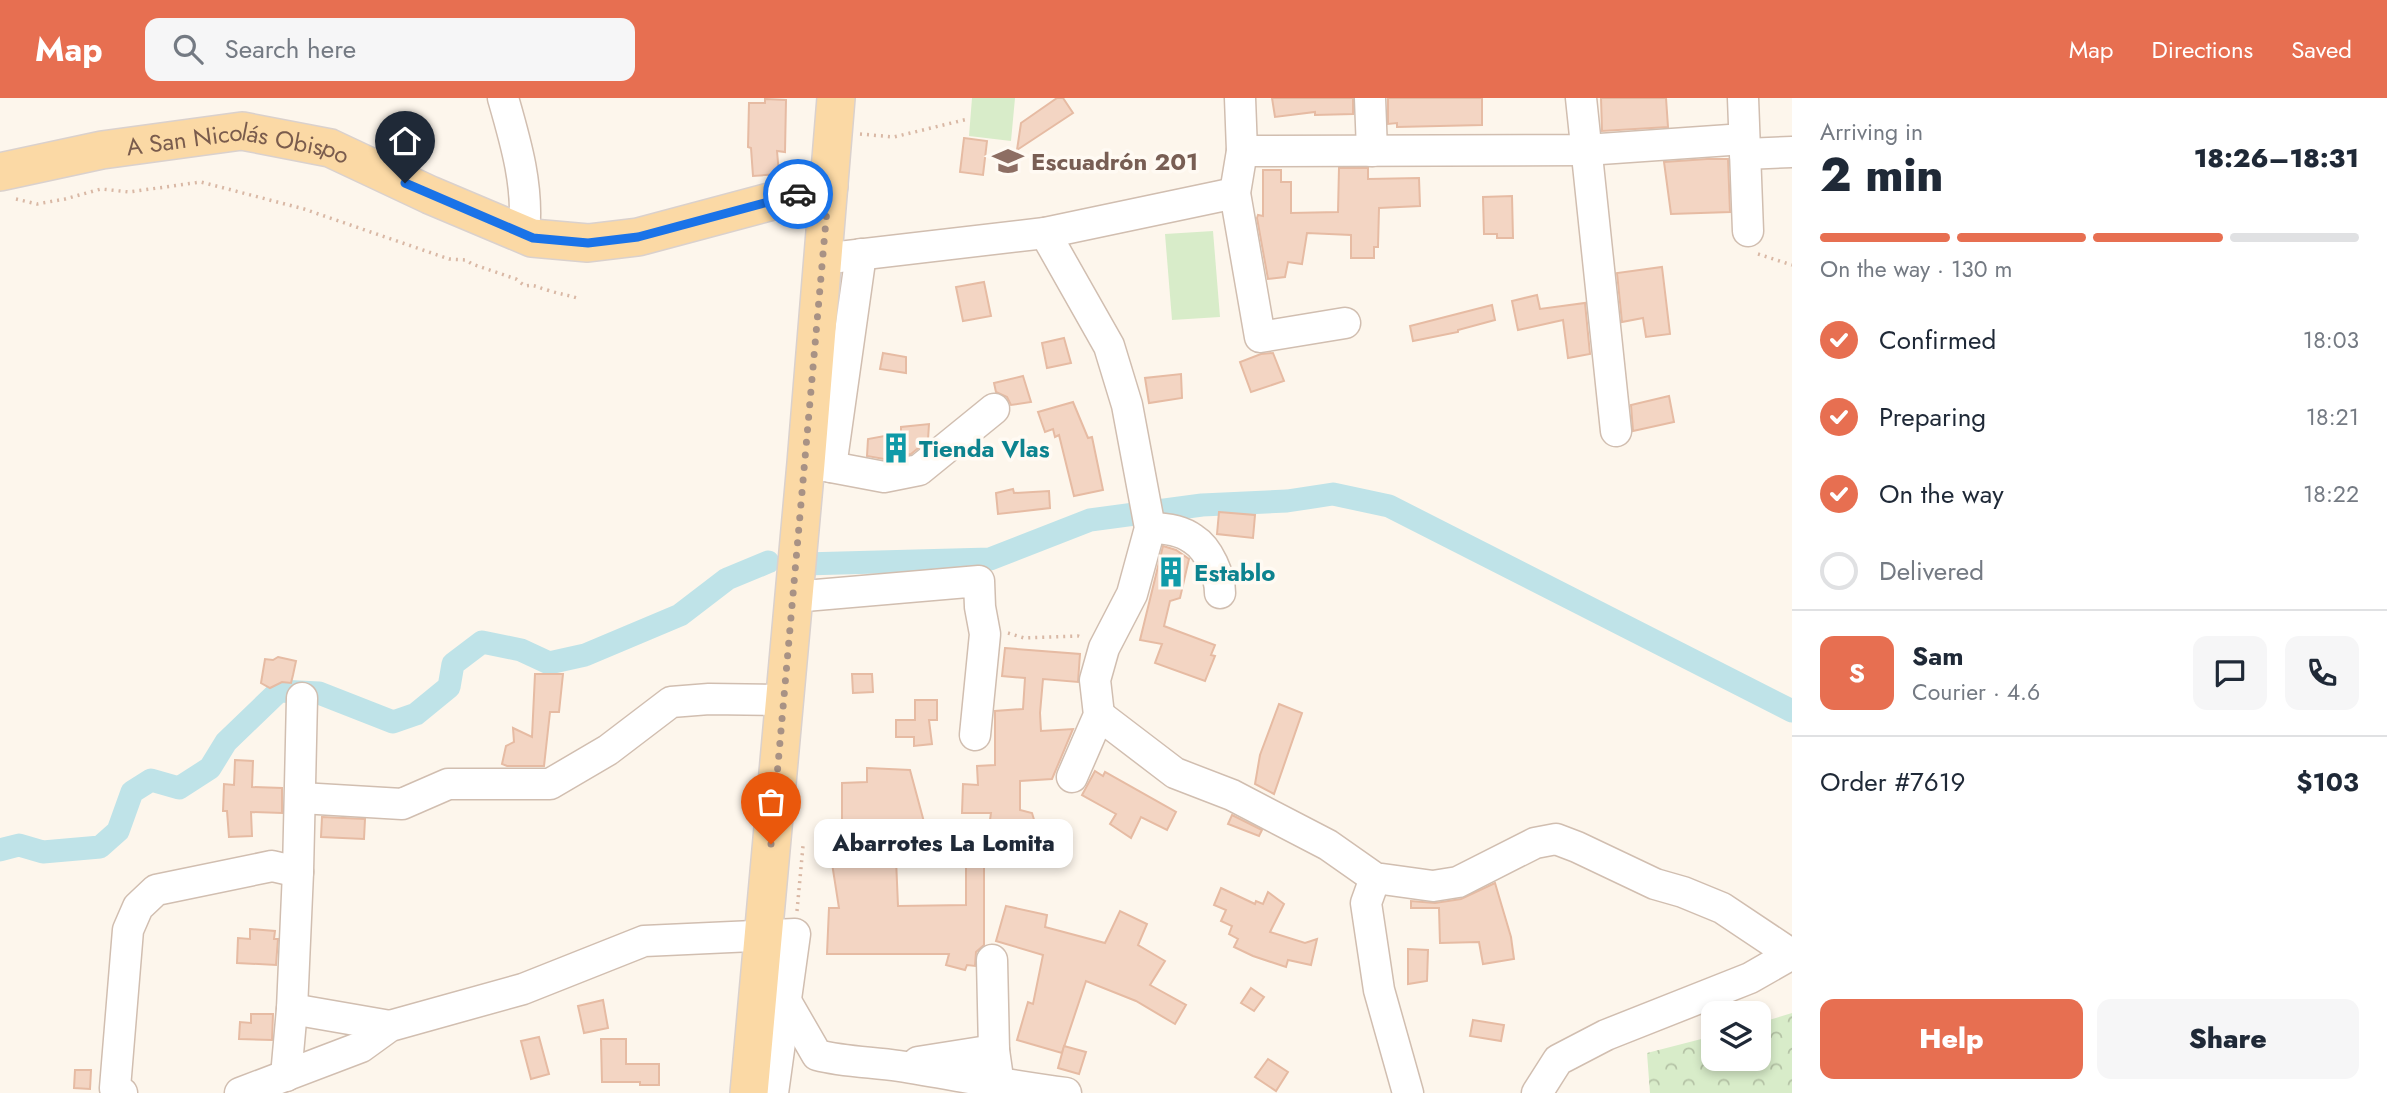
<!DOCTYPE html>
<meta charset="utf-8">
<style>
:root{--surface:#fff;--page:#f6f6f7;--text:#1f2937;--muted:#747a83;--line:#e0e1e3;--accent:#e76f51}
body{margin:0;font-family:Jost,sans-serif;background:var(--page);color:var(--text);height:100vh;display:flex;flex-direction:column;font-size:26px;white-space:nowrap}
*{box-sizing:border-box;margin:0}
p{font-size:23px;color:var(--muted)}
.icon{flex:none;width:38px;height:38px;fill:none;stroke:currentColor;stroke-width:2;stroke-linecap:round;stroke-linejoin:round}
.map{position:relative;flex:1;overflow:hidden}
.drawer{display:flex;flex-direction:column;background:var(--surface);width:595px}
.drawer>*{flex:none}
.buttons{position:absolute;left:1701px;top:903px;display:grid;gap:14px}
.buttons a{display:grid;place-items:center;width:70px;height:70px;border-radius:14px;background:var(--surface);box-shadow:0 4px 10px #0003;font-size:35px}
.pin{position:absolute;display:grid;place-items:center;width:60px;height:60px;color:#fff;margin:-72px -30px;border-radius:50% 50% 50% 0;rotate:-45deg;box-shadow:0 0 7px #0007}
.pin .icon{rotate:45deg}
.courier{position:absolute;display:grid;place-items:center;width:70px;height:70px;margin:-35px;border:5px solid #1a73e8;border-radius:50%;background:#fff;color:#222;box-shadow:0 2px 9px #0007}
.bubble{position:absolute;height:49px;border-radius:14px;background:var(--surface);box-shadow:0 4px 10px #0003;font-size:23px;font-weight:800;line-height:49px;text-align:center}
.head em{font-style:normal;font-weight:800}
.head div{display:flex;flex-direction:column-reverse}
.head{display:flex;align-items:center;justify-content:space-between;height:119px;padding:0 28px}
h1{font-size:46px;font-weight:800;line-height:52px}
.bar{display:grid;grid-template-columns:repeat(4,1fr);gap:10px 7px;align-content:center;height:84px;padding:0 28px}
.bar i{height:9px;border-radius:5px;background:var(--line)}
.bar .on{background:var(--accent)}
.bar p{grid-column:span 4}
.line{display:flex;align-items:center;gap:18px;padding:0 28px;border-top:2px solid var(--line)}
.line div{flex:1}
.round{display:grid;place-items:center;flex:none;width:74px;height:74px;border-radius:14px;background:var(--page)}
ol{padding:0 28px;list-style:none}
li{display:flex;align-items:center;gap:21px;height:77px}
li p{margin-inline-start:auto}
li .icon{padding:7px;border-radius:50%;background:var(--accent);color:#fff;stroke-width:4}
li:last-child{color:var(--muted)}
li i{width:38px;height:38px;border:4px solid var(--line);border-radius:50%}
.button{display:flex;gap:14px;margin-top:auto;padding:14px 28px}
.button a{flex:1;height:80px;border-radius:14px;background:var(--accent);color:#fff;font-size:28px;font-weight:800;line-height:80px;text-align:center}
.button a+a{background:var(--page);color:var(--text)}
header{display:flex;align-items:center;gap:42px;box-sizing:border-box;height:98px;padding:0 35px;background:var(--accent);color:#fff}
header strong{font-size:33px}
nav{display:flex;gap:38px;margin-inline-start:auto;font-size:24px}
.search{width:490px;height:63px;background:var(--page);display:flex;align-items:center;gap:18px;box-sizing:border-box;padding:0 24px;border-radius:14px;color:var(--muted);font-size:26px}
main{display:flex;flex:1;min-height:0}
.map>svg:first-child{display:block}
.park{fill:url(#park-crowns)}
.garden{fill:#d8ecc9}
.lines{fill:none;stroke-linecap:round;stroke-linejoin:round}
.canal{stroke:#bfe3e8;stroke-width:23}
.building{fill:#f3d5c3;stroke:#e6bba3;stroke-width:2}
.minor-casing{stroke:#d1beb0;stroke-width:33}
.major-casing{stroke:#dad1cd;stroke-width:40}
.path{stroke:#d9b8a5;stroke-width:3.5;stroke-dasharray:2 5;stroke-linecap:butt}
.minor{stroke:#fff;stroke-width:30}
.major{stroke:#fbd9a5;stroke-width:37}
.done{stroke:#a89285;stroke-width:7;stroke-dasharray:0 12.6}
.route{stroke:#1a73e8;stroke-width:9}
.labels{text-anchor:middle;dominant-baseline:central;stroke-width:7;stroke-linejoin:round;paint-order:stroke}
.street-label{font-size:24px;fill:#7a5c4d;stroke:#fffaf3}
.education-label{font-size:24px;font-weight:bold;fill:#785e54;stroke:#fffaf3;text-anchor:start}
.culture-label{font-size:24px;font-weight:bold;fill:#0d838f;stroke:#fffaf3;text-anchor:start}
</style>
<header>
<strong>Map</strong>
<div class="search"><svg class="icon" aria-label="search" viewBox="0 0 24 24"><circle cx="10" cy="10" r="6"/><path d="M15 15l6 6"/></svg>Search here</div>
<nav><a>Map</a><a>Directions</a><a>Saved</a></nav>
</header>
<main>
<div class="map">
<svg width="1792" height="995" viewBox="0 0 1792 995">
<defs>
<pattern id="park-crowns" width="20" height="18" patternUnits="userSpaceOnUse" patternTransform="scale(1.75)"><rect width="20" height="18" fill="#d8ecc9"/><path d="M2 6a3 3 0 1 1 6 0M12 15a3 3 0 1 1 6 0" fill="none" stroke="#b4c2a5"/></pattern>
</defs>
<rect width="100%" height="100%" fill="#fdf6ec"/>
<!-- park -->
<polygon class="park" points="1792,915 1792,995 1650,995 1647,955 1713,938 1713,961 1759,961 1759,925"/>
<!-- garden -->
<g class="garden">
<polygon points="972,0 1015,0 1011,43 969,38"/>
<polygon points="1213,133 1220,219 1172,222 1165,136"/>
</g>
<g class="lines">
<!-- canal -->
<g class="canal">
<polyline points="804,466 990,461 1090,422 1202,407 1287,403 1333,396 1389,408 1792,613"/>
<polyline points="0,752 19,747 43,754 100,749 118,733 132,694 151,682 179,690 210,670 226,644 279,593 319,595 393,624 416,616 449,589 453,566 482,544 521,552 549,565 585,557 680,517 727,481 768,464"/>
</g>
</g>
<!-- building -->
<g class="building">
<polygon points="1057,0 1063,0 1073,15 1017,52 1021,25"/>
<polygon points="1272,0 1353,0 1353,16 1315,17 1315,14 1275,19"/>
<polygon points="1388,0 1482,0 1482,27 1397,29 1397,25 1388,26"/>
<polygon points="1601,0 1666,0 1668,29 1602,33"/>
<polygon points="765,1 786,2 785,54 777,53 779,76 753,78 751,50 748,49 749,5 765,5"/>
<polygon points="964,40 987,43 983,77 960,74"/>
<polygon points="1707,61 1728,61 1730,114 1671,116 1664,64"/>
<polygon points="1339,70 1368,70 1368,81 1419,80 1420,108 1379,110 1378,149 1374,149 1374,160 1351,160 1351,137 1307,135 1302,166 1288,164 1285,179 1268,181 1257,120 1258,117 1263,118 1263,72 1281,72 1281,84 1291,84 1291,115 1338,114"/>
<polygon points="1512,98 1513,140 1497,140 1497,136 1484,136 1483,99"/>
<polygon points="1662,169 1670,236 1646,239 1643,220 1622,224 1617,175"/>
<polygon points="984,184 991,218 963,223 956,189"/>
<polygon points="1537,197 1540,211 1585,205 1590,256 1568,260 1563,222 1518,232 1512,203"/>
<polygon points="1492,207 1495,222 1458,232 1458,234 1413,243 1410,228"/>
<polygon points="1064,240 1071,265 1047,270 1042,245"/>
<polygon points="883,255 906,259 906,275 880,271"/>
<polygon points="1273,255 1284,283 1251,294 1240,264 1261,256"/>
<polygon points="1181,276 1182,300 1149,305 1145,280"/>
<polygon points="1023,278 1031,304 1011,307 1007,299 996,294 994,285"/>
<polygon points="1669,298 1674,324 1633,333 1631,307"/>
<polygon points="1073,304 1088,340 1092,339 1103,392 1074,398 1059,337 1055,339 1053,331 1045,334 1038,314"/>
<polygon points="929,326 928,342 911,356 884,361 867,358 868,341 901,335 901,329"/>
<polygon points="1013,391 1014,395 1049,393 1050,410 998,416 996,395"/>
<polygon points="1219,414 1255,417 1253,440 1217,436"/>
<polygon points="1163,448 1176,452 1189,461 1180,500 1170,503 1164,528 1215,547 1211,557 1215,558 1205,583 1155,565 1162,546 1140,542"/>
<polygon points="1005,550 1080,556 1078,584 1043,581 1040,615 1041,633 1073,631 1052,681 1020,683 1020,712 1032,715 1039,738 1029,737 1028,746 1022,746 1020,755 986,750 991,715 962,715 963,686 978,687 977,668 995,667 995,613 1023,611 1025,580 1002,578"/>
<polygon points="278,559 296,563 293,577 291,585 282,584 270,590 261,585 265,561 273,562"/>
<polygon points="535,576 563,576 559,614 550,614 544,668 507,668 502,666 506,648 514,644 513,630 532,639"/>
<polygon points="852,576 872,576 873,594 853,595"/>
<polygon points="915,602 937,602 937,622 929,622 932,646 914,648 914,639 896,639 896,622 915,622"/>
<polygon points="1279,606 1302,615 1274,696 1255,686 1260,657"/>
<polygon points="235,662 253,663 252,689 282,690 282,715 251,714 252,738 229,739 227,713 223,713 224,686 234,687"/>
<polygon points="867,670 910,672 924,724 903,724 905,761 896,761 898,808 966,807 966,759 984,759 984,847 976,854 975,868 967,867 965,872 946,867 949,856 827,856 829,810 839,810 831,759 832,725 842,725 842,685 867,684"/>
<polygon points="1095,673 1103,678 1105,674 1176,714 1167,732 1141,719 1131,740 1110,726 1116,716 1082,697"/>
<polygon points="1232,717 1262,732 1259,738 1228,726"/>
<polygon points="322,719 365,721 364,741 321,739"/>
<polygon points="1495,785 1511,839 1514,861 1483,866 1479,844 1440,845 1439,810 1411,810 1411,803 1435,805 1461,801"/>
<polygon points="1221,790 1255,806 1256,803 1263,806 1268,794 1284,806 1270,834 1305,845 1317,841 1311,867 1288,862 1286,869 1253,858 1234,849 1238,841 1229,836 1232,828 1221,823 1226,812 1214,807"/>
<polygon points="1006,808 1047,817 1045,829 1105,845 1120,813 1147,826 1138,847 1165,863 1150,887 1186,907 1175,926 1136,903 1086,883 1062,955 1017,942 1028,904 1033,906 1043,857 996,843"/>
<polygon points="250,831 275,833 274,841 278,841 276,867 237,865 238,840 250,841"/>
<polygon points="1408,851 1428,852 1427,883 1408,886"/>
<polygon points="1251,890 1264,899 1254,913 1241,905"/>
<polygon points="603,902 608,930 584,935 578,908"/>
<polygon points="251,916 273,916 272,942 239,941 240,924 251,925"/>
<polygon points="1473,922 1504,927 1501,943 1470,938"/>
<polygon points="539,939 549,976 531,981 521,943"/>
<polygon points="601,941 626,941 626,966 659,966 659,987 640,987 640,984 602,984"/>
<polygon points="1064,948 1086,954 1079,976 1058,970"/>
<polygon points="1268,961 1288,974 1276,993 1255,979"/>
<polygon points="75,972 91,972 90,991 74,990"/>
</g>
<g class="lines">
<!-- minor casing -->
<g class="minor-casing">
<g id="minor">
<path d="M503,0c13,45 26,89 21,136"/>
<polyline points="1240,0 1242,53 1235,95 1260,239 1345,225"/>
<polyline points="1370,0 1372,53"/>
<polyline points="1581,0 1616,333"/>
<polyline points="1743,0 1748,133"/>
<polyline points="1242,53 1586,52 1744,41"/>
<polyline points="1745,56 1792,54"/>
<polyline points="1045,135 1109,248 1127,307 1150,430 1132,496 1104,550 1095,582 1099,617 1072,679"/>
<polyline points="822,161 1045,135 1235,95"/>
<polyline points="806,365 831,369 861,156"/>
<polyline points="831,369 884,379 919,372 994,311"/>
<path d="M1150,430c14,0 31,2 43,11 16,10 27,37 27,54"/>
<polyline points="793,499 979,483 980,509 985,536 975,637"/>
<polyline points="1099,617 1175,675 1232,697 1328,747 1375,780 1433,788 1458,784 1535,745 1556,741 1577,749 1655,786 1683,794 1722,810 1791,856"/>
<polyline points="301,700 402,706 448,686 550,686 608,652 671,604 709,601 784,602"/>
<polyline points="1375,780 1366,805 1379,892 1408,995"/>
<polyline points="992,862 994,952 999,987 1006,995"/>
<path d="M787,905l30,52c27,7 55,7 82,11 56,9 111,20 167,27"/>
<polyline points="292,911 390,928"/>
<polyline points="918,964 994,952"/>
<polyline points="286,978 292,911 298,774 302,600"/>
<polyline points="122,995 115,990 128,832 138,809 156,792 272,768 298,774"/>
<polyline points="240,995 361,949 390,928 523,891 644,843 795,836 773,995"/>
<polyline points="1537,995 1558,962 1606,937 1750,880 1792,856"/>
</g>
</g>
<!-- major casing -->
<g class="major-casing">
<g id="major">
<path id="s1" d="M0,74l102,-22 140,-19 88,17 100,47 102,43 56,5 50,-6 191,-51"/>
<polyline points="749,995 806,365 836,0"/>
</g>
</g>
<!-- path -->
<g class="path">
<polyline points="860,36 894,39 968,21"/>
<path d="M16,101l21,5 28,-5 36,-10 28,3 72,-10 103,27 145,50 17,1 6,4 44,15 9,7c10,-2 13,2 22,4 12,4 22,5 33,9"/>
<polyline points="1758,156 1792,167"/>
<polyline points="1008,535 1024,540 1078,538 1083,540"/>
<polyline points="797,813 803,748 801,744"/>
</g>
<!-- minor -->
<use href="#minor" class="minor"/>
<!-- major -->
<use href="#major" class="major"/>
</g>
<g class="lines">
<!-- done -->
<polyline class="done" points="771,746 829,88 798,96"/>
<!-- route -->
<polyline class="route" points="405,85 533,140 588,145 638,139 798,96"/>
</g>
<!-- icons -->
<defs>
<g id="school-bare" transform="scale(2.415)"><path d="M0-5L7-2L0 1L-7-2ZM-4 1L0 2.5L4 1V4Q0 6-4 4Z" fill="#8d6e63" stroke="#fffaf3" stroke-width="2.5" paint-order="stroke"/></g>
<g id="building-bare" transform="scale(2.415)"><path d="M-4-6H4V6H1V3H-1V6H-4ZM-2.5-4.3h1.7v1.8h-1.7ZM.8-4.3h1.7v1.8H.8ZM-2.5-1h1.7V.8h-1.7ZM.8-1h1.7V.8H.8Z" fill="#0f9aa8" stroke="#fffaf3" stroke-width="2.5" paint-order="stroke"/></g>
</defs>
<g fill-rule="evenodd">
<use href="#school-bare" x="1008" y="63"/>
<use href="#building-bare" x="896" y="350"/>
<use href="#building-bare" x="1171" y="474"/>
</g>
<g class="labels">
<!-- street labels -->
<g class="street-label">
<text stroke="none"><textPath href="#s1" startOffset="242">A San Nicolás Obispo</textPath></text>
</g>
<!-- education labels -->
<g class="education-label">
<text x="1031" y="63">Escuadrón 201</text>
</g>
<!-- culture labels -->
<g class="culture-label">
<text x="919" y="350">Tienda Vlas</text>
<text x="1194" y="474">Establo</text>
</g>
</g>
</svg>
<div class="buttons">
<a><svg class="icon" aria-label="layers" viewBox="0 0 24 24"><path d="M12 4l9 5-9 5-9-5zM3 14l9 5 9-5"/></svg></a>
</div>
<div class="pin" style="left:771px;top:746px;background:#ea580c"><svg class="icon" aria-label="bag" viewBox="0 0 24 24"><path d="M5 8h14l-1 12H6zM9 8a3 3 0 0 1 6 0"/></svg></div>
<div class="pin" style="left:405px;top:85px;background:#1f2937"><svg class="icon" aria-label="home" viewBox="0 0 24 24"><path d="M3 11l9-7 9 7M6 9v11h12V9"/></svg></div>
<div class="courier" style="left:798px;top:96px"><svg class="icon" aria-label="car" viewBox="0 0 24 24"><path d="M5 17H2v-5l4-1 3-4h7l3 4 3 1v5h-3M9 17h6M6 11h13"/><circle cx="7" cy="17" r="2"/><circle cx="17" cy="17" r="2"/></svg></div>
<div class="bubble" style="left:814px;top:721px;width:259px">Abarrotes La Lomita</div>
</div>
<section class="drawer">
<div class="head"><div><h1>2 min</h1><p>Arriving in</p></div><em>18:26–18:31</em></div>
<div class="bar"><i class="on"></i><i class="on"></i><i class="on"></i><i></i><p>On the way · 130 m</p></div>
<ol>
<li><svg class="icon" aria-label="check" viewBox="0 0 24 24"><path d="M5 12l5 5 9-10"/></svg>Confirmed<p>18:03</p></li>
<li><svg class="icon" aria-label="check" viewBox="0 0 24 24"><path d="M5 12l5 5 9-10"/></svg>Preparing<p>18:21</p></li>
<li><svg class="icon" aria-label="check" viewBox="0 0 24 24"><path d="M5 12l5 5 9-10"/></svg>On the way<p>18:22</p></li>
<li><i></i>Delivered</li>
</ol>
<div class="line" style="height:126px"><b class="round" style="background:var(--accent);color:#fff">S</b><div><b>Sam</b><p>Courier · 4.6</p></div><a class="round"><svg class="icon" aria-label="chat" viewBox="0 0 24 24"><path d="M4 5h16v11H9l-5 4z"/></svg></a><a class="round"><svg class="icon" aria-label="phone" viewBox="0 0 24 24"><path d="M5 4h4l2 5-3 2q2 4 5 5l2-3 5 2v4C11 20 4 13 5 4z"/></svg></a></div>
<div class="line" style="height:91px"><div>Order #7619</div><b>$103</b></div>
<div class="button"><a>Help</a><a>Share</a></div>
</section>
</main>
